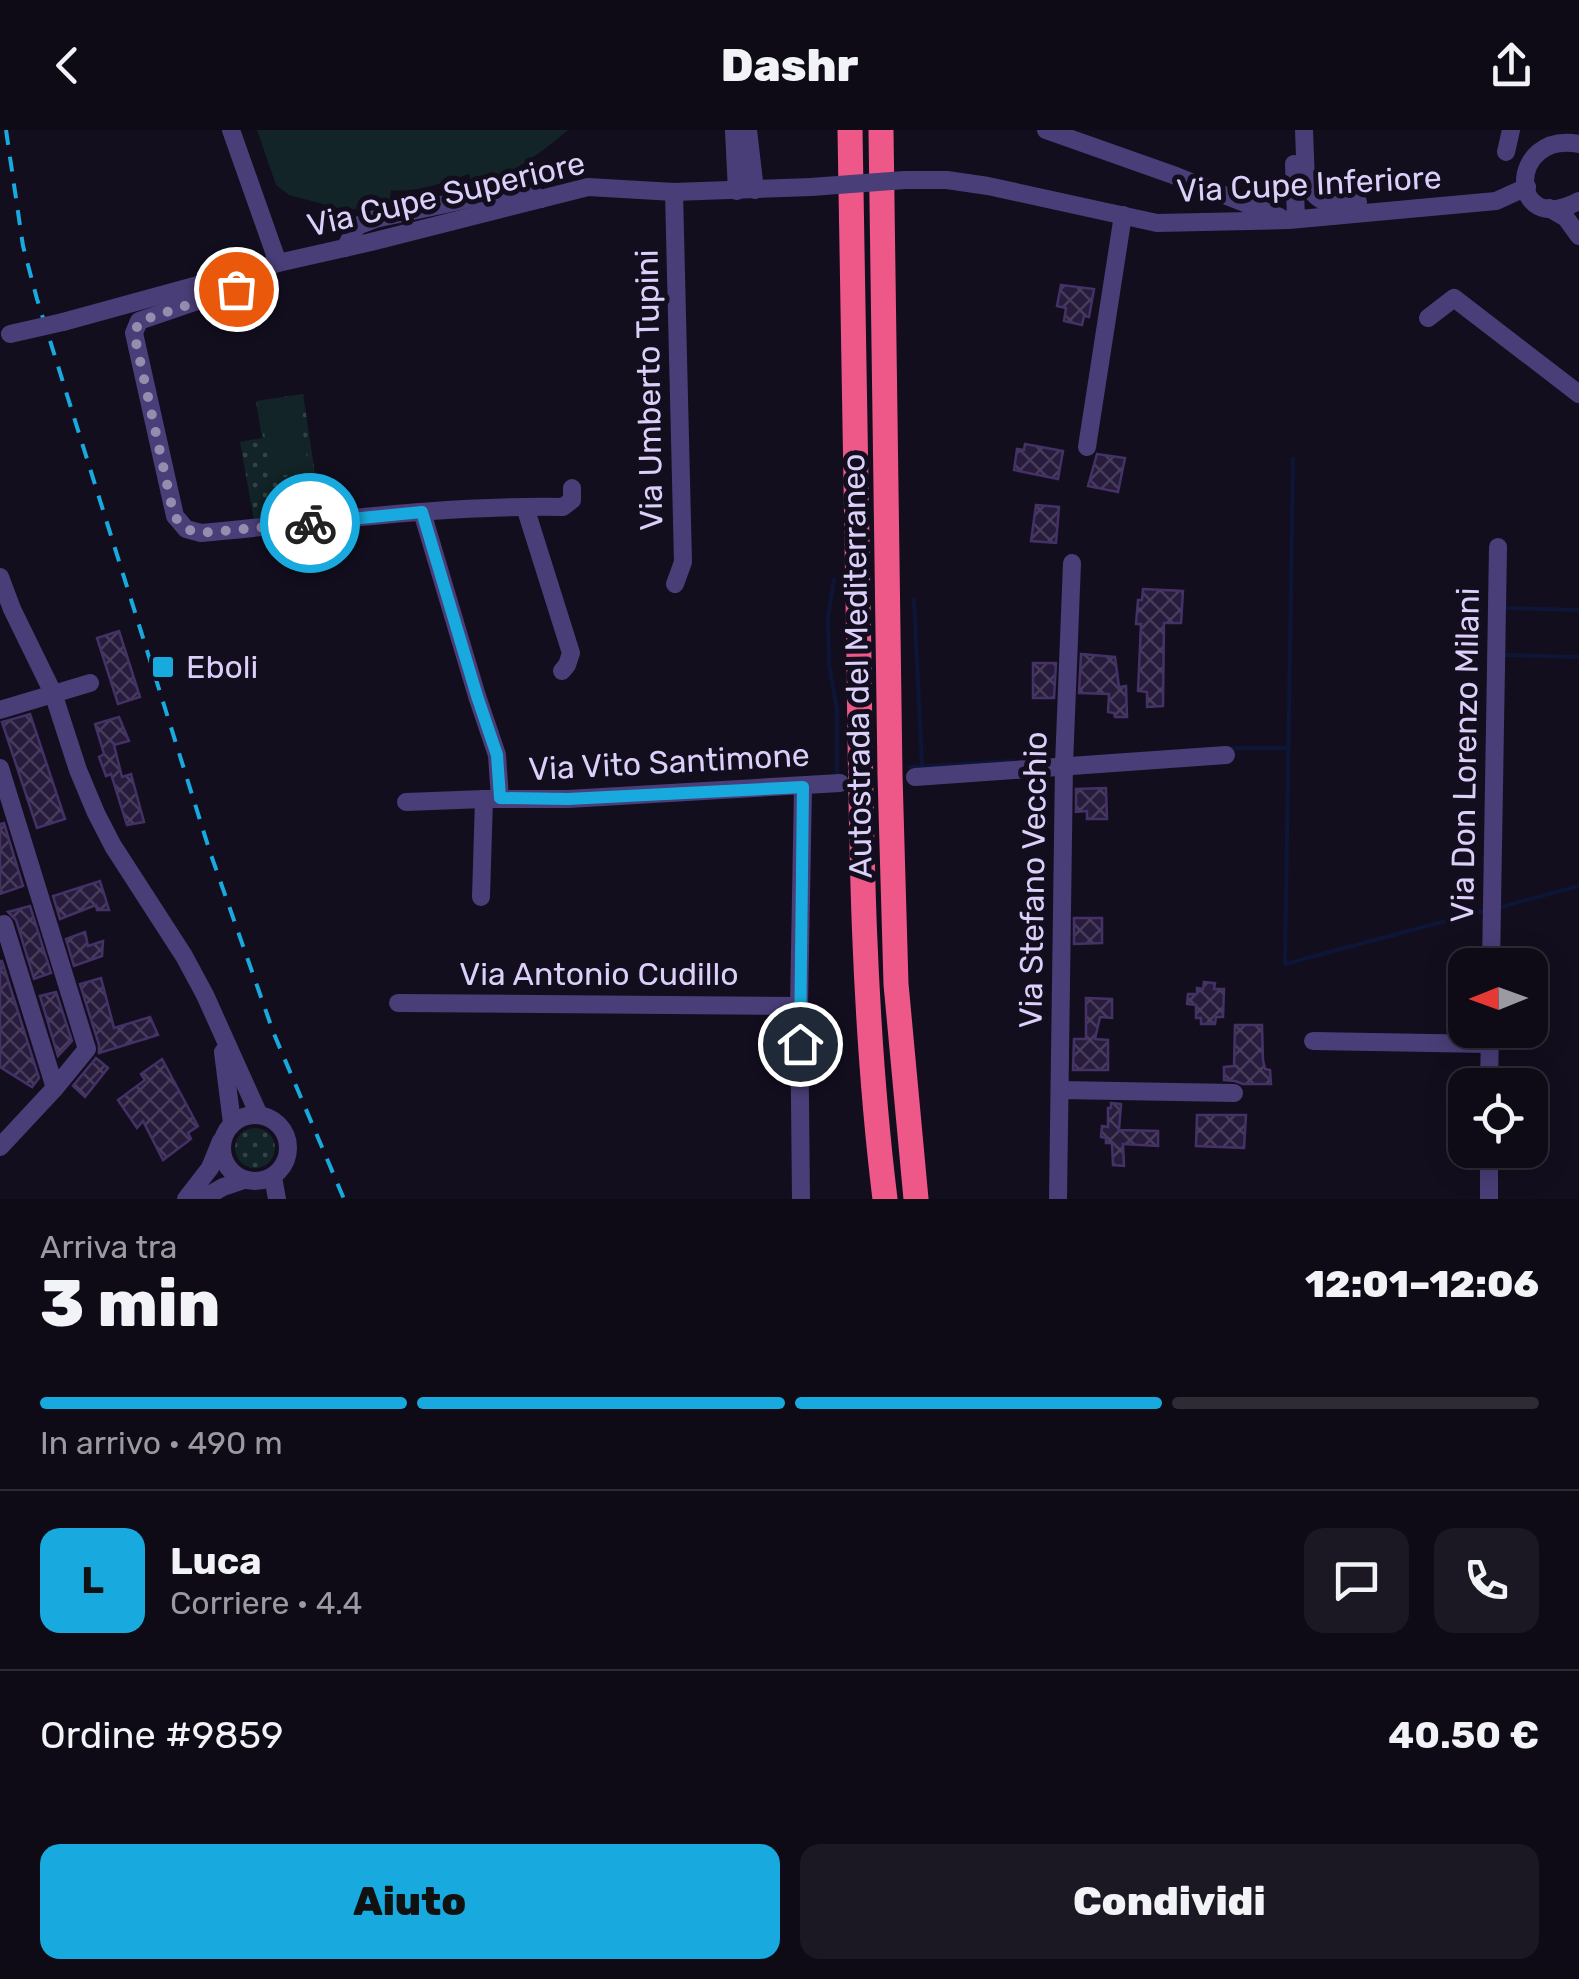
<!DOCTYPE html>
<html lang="it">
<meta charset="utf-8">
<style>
:root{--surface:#0e0a16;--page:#1c1823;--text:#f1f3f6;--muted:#9b9aa1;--line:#2e2b35;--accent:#18aade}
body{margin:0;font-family:Rubik,sans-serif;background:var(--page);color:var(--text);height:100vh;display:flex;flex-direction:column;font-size:38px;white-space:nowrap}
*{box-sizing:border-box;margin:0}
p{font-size:32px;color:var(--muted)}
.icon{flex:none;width:55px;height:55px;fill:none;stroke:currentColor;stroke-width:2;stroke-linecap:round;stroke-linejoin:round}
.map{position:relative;height:1069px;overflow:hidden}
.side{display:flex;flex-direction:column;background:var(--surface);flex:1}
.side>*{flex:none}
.needle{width:65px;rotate:269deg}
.tools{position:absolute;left:1448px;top:818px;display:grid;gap:20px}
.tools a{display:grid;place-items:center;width:100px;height:100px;border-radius:20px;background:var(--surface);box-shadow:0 5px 25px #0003,0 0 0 2px var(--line);font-size:50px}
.pin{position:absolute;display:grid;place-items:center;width:85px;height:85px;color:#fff;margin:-42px;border:5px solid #fff;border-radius:50%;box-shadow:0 2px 10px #0007}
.courier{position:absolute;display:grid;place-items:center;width:100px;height:100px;margin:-50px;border:8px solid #18aade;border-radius:50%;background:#fff;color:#222;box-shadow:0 2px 12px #0007}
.headline em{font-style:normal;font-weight:800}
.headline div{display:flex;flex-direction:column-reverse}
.headline{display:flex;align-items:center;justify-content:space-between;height:170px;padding:0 40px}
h1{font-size:65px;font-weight:800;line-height:75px}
.bar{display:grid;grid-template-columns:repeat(4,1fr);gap:15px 10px;align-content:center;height:120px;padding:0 40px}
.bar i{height:12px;border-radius:8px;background:var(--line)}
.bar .selected{background:var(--accent)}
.bar p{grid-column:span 4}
.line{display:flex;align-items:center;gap:25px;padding:0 40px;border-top:2px solid var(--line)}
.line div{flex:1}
.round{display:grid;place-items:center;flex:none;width:105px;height:105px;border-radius:20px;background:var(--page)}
.button{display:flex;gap:20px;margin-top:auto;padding:20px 40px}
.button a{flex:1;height:115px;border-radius:20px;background:var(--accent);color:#111;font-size:40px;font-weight:800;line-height:115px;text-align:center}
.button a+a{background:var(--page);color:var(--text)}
header{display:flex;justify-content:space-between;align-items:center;height:130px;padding:0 40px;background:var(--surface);font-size:45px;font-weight:800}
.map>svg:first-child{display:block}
.grass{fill:url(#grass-dots)}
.pitch{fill:#122427}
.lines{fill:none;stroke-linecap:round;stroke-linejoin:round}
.stream{stroke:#0e1637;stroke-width:4}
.building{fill:url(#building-cross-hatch);stroke:#443166;stroke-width:2.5}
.minor{stroke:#4a3e78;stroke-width:18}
.highway{stroke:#ed5888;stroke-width:25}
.rail{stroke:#18aade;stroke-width:4;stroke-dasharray:15 12;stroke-linecap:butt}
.minor-bridge{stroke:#4a3e78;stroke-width:18}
.done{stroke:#968cad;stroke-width:10;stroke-dasharray:0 18}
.route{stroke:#18aade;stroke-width:12}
.poi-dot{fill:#18aade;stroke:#130e1e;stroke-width:4}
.labels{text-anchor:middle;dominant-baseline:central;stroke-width:10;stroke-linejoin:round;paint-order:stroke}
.street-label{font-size:32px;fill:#dcd0fa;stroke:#130e1e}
.poi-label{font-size:32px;fill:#dcd0fa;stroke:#130e1e;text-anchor:start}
</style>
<header><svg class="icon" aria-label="back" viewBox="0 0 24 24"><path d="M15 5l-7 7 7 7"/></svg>Dashr<svg class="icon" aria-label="share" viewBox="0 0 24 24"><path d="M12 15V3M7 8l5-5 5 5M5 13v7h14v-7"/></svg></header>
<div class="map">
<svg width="1579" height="1069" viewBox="0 0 1579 1069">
<defs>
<pattern id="grass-dots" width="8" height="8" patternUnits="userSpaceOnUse" patternTransform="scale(2.5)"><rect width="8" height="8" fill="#122427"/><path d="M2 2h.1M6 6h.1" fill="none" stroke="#344347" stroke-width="1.8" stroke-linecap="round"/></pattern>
<pattern id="building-cross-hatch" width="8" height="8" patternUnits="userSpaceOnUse" patternTransform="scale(2.5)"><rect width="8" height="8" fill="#281c3d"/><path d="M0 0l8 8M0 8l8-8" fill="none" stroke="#473c5a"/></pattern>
</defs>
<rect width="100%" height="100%" fill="#130e1e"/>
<!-- grass -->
<g class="grass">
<polygon points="303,264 321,384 254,390 240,312 262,308 256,271"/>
<circle cx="255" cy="1018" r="20"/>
</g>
<!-- pitch -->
<g class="pitch">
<path d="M257,0h311c-30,26 -57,43 -93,60l-6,-16c-25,8 -51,19 -78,16l-2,15 -44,5 -56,-15 -13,-10z"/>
<polygon points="298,269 309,342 271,347 260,275"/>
</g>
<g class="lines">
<!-- stream -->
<g class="stream">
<polyline points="1293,329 1285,834 1487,780"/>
<polyline points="834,450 828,487 829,535 837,579 837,646"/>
<polyline points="914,470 922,635"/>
<polyline points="1506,478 1579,480"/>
<polyline points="1505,525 1579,527"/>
<polyline points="1227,618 1287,618"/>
<polyline points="910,637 1013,631"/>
<polyline points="1497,778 1579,756"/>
</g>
</g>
<!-- building -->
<g class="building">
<polygon points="1061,155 1094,159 1089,187 1084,186 1082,195 1064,191 1066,178 1057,176"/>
<polygon points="1025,314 1063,321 1058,349 1014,340 1017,319 1024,320"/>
<polygon points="1097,324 1125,328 1118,362 1088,356"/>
<polygon points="1036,375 1059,377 1056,413 1031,411"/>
<polygon points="1143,459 1183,461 1181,493 1164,493 1163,576 1147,577 1147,562 1138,561 1141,494 1136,494 1138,470 1142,470"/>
<polygon points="119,501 140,567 118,574 97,508"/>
<polygon points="1081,524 1115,527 1119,557 1126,556 1127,587 1115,587 1114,583 1108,582 1109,564 1079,563"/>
<polygon points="1033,533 1056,533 1054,568 1033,568"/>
<polygon points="30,584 65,689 37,698 2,592"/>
<polygon points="119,587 129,611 114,615 122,647 131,644 144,692 127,695 111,644 106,646 99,627 104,624 95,594"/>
<polygon points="1106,658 1107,689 1087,689 1087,681 1076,682 1076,659"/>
<polygon points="4,693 23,756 0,764 0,694"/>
<polygon points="100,751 109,780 97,780 96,775 60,789 53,766"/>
<polygon points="30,776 51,843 34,849 16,790 8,782"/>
<polygon points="1074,788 1102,788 1102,813 1074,814"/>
<polygon points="85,802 88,816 103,811 102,826 74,836 66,809"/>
<polygon points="0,831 2,831 39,948 32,957 0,937"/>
<polygon points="101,848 114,898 150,887 158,905 99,923 99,915 80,854"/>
<polygon points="1204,852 1215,853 1214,859 1224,859 1223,887 1216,887 1215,894 1201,894 1201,888 1196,888 1196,875 1187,874 1188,864 1197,864 1197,858 1203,859"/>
<polygon points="56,862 72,911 58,926 40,866"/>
<polygon points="1086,868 1112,869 1112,888 1100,887 1095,909 1108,910 1108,940 1073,940 1074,909 1086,909"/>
<polygon points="1235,895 1262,895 1263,930 1265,939 1270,940 1271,954 1243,954 1235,951 1224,950 1224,937 1234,936"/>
<polygon points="96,928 108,938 85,967 73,956"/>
<polygon points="162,929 198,996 188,1003 191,1009 163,1030 143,991 137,998 118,970 145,950 141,944"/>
<polygon points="1111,973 1121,974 1119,1000 1158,1001 1158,1016 1123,1014 1124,1036 1113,1035 1112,1013 1106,1013 1106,1008 1101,1007 1102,996 1108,997 1108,978 1111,978"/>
<polygon points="1197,985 1246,985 1244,1018 1196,1016"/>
</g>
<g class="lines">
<!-- minor -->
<g class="minor">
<polyline points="231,0 278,133"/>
<polyline points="734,0 737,61"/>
<polyline points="748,0 755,60"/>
<polyline points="1046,0 1176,46 1280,87"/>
<path d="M1304,0l2,52c13,25 27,22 52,20"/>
<path d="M1579,14c-72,-14 -72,95 0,57"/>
<polyline points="1506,22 1511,0"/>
<polyline points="1294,34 1296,89"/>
<polyline points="905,50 947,50 988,56 1157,93 1289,90 1496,71 1527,57"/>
<polyline points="674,62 683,432 675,454"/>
<polyline points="1549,78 1566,88 1579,106"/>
<polyline points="345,118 357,96 375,89 507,61 525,60 541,69"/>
<path d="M257,140l-4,12 -114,39 -5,12 41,183 11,13 15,4c120,-11 241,-28 362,-26l9,-7v-12"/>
<polyline points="1428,188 1454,168 1579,264"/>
<polyline points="63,192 278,133 371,112 588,57 674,62 811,57"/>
<polyline points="1087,317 1123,85"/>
<polyline points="525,377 571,523 567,535 562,541"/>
<polyline points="422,382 477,566 497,625 500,669"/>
<polyline points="0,447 12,479 53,563 78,640 96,683 113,716 184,826 205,865 259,985"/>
<polyline points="0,580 90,553"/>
<polyline points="0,638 87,919 55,958 0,1017"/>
<polyline points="915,647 1226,625"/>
<polyline points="406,672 484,669 568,669 840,653"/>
<polyline points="481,767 484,669"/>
<polyline points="4,794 55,958"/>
<polyline points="1491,835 1498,417"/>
<polyline points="398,873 799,876"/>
<polyline points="1313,911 1489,914"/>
<polyline points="223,922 232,993"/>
<polyline points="1489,955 1490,900"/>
<polyline points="1060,960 1234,963"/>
<circle cx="255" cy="1018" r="33"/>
<polyline points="273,1047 277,1069"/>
<polyline points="186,1069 210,1038 221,1011"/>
<polyline points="202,1069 223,1057 244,1050"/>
<polyline points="801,1069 799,876 803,657"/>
<polyline points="1058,1069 1064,635 1072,433"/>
<polyline points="1489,1069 1489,1020"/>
</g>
<!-- highway -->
<g class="highway">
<path d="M850,0c3,177 6,354 9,531 2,179 4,360 26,538"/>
<polyline points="881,0 890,645 896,854 916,1069"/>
</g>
<!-- rail -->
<polyline class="rail" points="6,0 23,116 37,169 210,722 274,904 344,1069"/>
<!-- minor-bridge -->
<g class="minor-bridge">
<polyline points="811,57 905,50"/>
<polyline points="10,204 63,192"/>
</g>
</g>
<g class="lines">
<!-- done -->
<polyline class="done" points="236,159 140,191 134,203 174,386 186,399 200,403 310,393"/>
<!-- route -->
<polyline class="route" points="310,393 422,382 477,566 497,625 500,668 568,669 803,657 800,914"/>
</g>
<!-- markers -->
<rect class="poi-dot" x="151" y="525" width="24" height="24" rx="5"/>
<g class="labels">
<!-- street labels -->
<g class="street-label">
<text transform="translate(1309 54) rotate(-3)">Via Cupe Inferiore</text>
<text transform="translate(446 64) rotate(-13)">Via Cupe Superiore</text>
<text transform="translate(649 260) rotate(-91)">Via Umberto Tupini</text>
<text transform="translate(857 536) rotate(-91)">Autostrada del Mediterraneo</text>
<text transform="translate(1465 625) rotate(-89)">Via Don Lorenzo Milani</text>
<text transform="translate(669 632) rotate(-3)">Via Vito Santimone</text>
<text transform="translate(1033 750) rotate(-89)">Via Stefano Vecchio</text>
<text x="599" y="844">Via Antonio Cudillo</text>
</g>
<!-- poi labels -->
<g class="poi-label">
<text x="186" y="537">Eboli</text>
</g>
</g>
</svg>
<div class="tools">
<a><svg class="needle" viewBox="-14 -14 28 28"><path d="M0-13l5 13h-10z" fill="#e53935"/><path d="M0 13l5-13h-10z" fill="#9b9aa1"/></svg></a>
<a><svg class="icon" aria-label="locate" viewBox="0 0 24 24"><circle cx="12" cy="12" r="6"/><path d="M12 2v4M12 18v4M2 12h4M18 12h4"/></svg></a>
</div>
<div class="pin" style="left:236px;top:159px;background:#ea580c"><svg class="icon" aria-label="bag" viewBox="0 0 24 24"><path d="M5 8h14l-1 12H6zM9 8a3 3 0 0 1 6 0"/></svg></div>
<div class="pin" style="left:800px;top:914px;background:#1f2937"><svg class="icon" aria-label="home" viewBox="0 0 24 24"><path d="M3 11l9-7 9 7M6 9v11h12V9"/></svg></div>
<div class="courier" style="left:310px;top:393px"><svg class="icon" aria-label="bike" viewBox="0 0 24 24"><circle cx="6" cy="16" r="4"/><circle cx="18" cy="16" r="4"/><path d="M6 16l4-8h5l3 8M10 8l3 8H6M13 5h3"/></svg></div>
</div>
<section class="side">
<div class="headline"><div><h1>3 min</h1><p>Arriva tra</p></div><em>12:01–12:06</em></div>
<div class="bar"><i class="selected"></i><i class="selected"></i><i class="selected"></i><i></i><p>In arrivo · 490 m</p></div>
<div class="line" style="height:180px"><b class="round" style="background:var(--accent);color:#111">L</b><div><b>Luca</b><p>Corriere · 4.4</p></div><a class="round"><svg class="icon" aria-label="chat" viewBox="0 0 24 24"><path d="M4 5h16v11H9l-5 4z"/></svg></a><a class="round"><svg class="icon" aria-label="phone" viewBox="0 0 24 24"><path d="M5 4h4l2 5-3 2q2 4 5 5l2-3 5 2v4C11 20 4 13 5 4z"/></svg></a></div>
<div class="line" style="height:130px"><div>Ordine #9859</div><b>40.50 €</b></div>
<div class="button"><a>Aiuto</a><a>Condividi</a></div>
</section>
